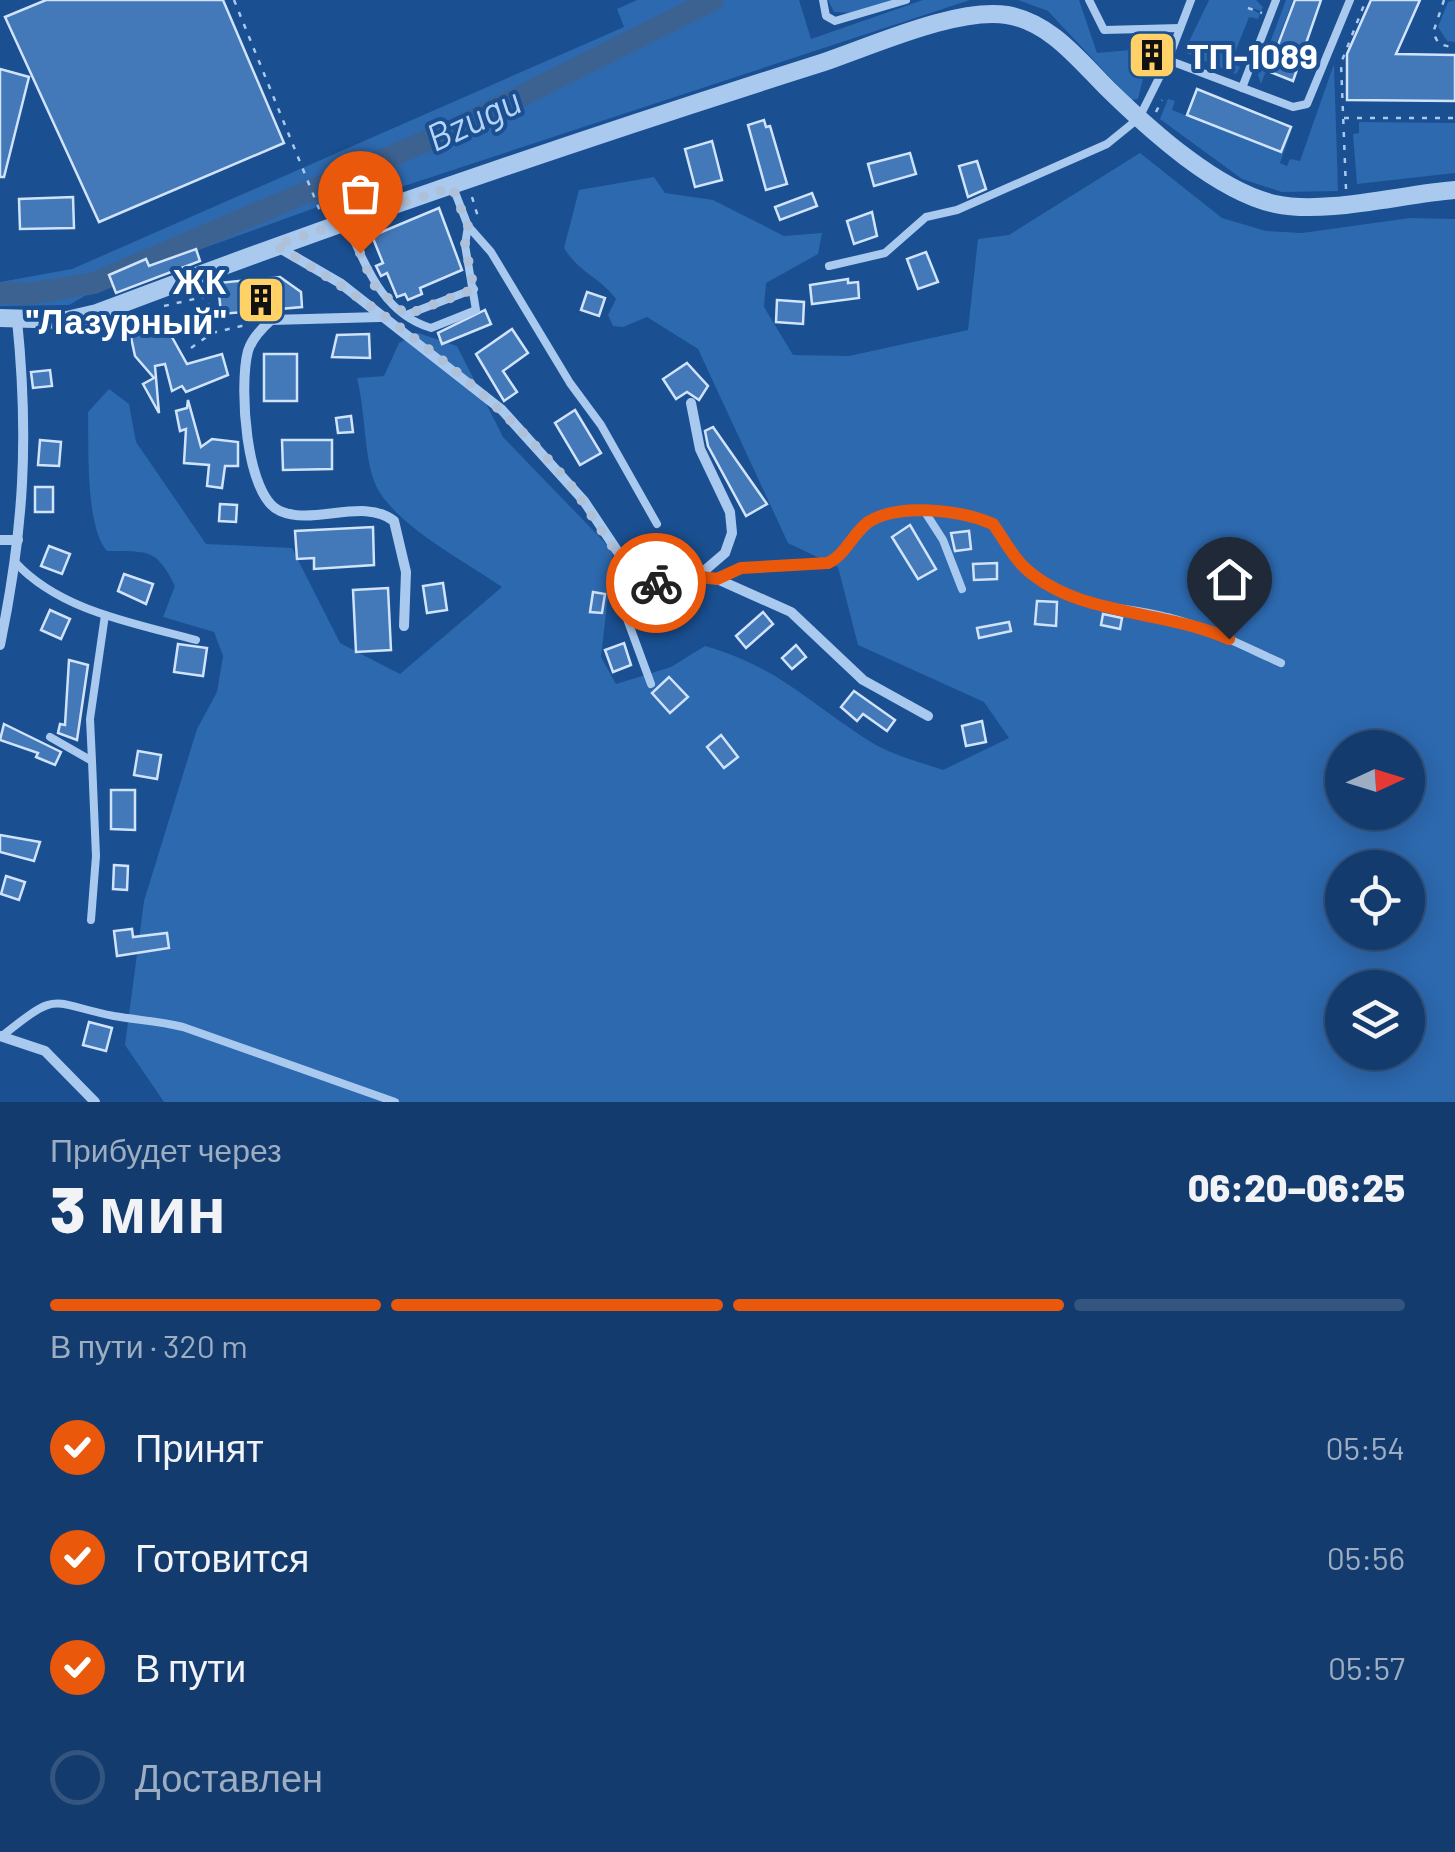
<!DOCTYPE html>
<html lang="ru">
<meta charset="utf-8">
<style>
:root{--surface:#143b6d;--page:#1d4272;--text:#f1f3f6;--muted:#9dadc2;--line:#335580;--accent:#ea580c}
body{margin:0;font-family:Barlow,sans-serif;background:var(--page);color:var(--text);height:100vh;display:flex;flex-direction:column;font-size:38px;white-space:nowrap}
*{box-sizing:border-box;margin:0}
p{font-size:32px;color:var(--muted)}
.icon{flex:none;width:55px;height:55px;fill:none;stroke:currentColor;stroke-width:2;stroke-linecap:round;stroke-linejoin:round}
.map{position:relative;height:1102px;overflow:hidden}
.side{display:flex;flex-direction:column;background:var(--surface);flex:1}
.side>*{flex:none}
.needle{width:65px;rotate:86deg}
.buttons{position:absolute;left:1325px;top:730px;display:grid;gap:20px}
.buttons a{display:grid;place-items:center;width:100px;height:100px;border-radius:50%;background:var(--surface);box-shadow:0 5px 25px #0003,0 0 0 2px var(--line);font-size:50px}
.pin{position:absolute;display:grid;place-items:center;width:85px;height:85px;color:#fff;margin:-102px -42px;border-radius:50% 50% 50% 0;rotate:-45deg;box-shadow:0 0 10px #0007}
.pin .icon{rotate:45deg}
.courier{position:absolute;display:grid;place-items:center;width:100px;height:100px;margin:-50px;border:8px solid #ea580c;border-radius:50%;background:#fff;color:#222;box-shadow:0 2px 12px #0007}
.headline em{font-style:normal;font-weight:800}
.headline div{display:flex;flex-direction:column-reverse}
.headline{display:flex;align-items:center;justify-content:space-between;height:170px;padding:0 50px}
h1{font-size:65px;font-weight:800;line-height:75px}
.bar{display:grid;grid-template-columns:repeat(4,1fr);gap:15px 10px;align-content:center;height:120px;padding:0 50px}
.bar i{height:12px;border-radius:8px;background:var(--line)}
.bar .on{background:var(--accent)}
.bar p{grid-column:span 4}
ol{padding:0 50px;list-style:none}
li{display:flex;align-items:center;gap:30px;height:110px}
li p{margin-inline-start:auto}
li .icon{padding:10px;border-radius:50%;background:var(--accent);color:#fff;stroke-width:4}
li:last-child{color:var(--muted)}
li i{width:55px;height:55px;border:5px solid var(--line);border-radius:50%}
.map>svg:first-child{display:block}
.green{fill:#2d69af;fill-rule:evenodd}
.lines{fill:none;stroke-linecap:round;stroke-linejoin:round}
.river{stroke:#3c6292;stroke-width:22}
.building{fill:#4378b9;stroke:#d0e3fa;stroke-width:2.5}
.path{stroke:#a9c9ef;stroke-width:2.5;stroke-dasharray:5 8;stroke-linecap:butt}
.service{stroke:#a9c9ef;stroke-width:8}
.minor{stroke:#a9c9ef;stroke-width:10}
.tertiary{stroke:#a9c9ef;stroke-width:18}
.done{stroke:#afc1d8;stroke-width:10;stroke-dasharray:0 18}
.route{stroke:#ea580c;stroke-width:12}
.labels{text-anchor:middle;dominant-baseline:central;stroke-width:8;stroke-linejoin:round;paint-order:stroke}
.poi-label{font-size:35px;font-weight:bold;fill:#fff;stroke:#1a4f91;text-anchor:start}
.water-label{font-size:38px;font-style:italic;fill:#b5d3f6;stroke:#1a4f91}
</style>
<div class="map">
<svg width="1455" height="1102" viewBox="0 0 1455 1102">
<rect width="100%" height="100%" fill="#1a4f91"/>
<!-- green -->
<g class="green">
<polygon points="637,0 799,0 811,39 923,0 970,0 328,211 323,205 204,248 155,255 69,305 0,306 0,282 72,269 624,27 617,9"/>
<polygon points="828,0 892,0 853,13 834,12"/>
<polygon points="1018,0 1079,0 1097,53 1130,50 1131,46 1154,45 1153,36 1161,37 1162,50 1149,47 1145,57 1148,64 1156,65 1151,77 1144,75 1138,99 1131,100 1048,11"/>
<polygon points="1209,0 1256,0 1263,7 1261,11 1248,7 1260,14 1258,19 1249,17 1231,63 1240,67 1236,74 1184,52"/>
<polygon points="1286,0 1293,0 1261,84 1258,75"/>
<polygon points="1455,0 1455,42 1447,41 1438,27 1448,2"/>
<polygon points="1334,64 1338,191 1282,192 1242,179 1160,119 1168,99 1175,101 1172,110 1279,152 1289,125 1293,126 1280,163 1287,166 1290,159 1300,161"/>
<polygon points="1359,122 1455,123 1455,173 1357,184 1353,134 1359,133"/>
<path d="M1140,153l82,65 44,13 36,2 108,-15 45,1v883h-1291l-39,-57 19,-144 53,-172 20,-37 6,-36 -9,-24 -51,-15 12,-31c-19,-39 -28,-34 -68,-35 -22,-24 -18,-106 -19,-139l21,-23 20,15 7,38 70,102 86,4 48,95 60,31 102,-87c-37,-26 -116,-66 -129,-109 -9,-29 -8,-68 -16,-100l27,-2 15,-33 19,-10 39,13 46,91 110,114 -12,106 15,27 55,-17 34,-21c74,21 104,57 166,96 21,13 49,20 72,28l66,-32 -25,-36 -126,-57 -20,-78 -50,-24 -90,-194 -51,-32 -24,10 -10,-1 -5,-11 8,-16c-18,-24 -35,-24 -52,-51l15,-58 75,-13 11,16 48,7 71,36 38,-3 -4,21 -52,29 -2,24 29,48 56,1 119,-26 10,-91 31,-4zM1342,748h66v64h-66zM1342,868h66v64h-66zM1342,988h66v64h-66z"/>
</g>
<g class="lines">
<!-- river -->
<polyline class="river" points="0,293 30,294 94,283 457,128 713,0"/>
</g>
<!-- building -->
<g class="building">
<polygon points="46,0 223,0 284,143 99,222 5,17"/>
<polygon points="1295,0 1321,0 1293,81 1268,71"/>
<polygon points="1371,0 1420,0 1396,54 1455,55 1455,101 1347,100 1347,54"/>
<polygon points="0,69 29,77 4,177 0,177"/>
<polygon points="1197,89 1291,127 1281,152 1187,115"/>
<polygon points="764,120 766,127 770,126 787,184 766,190 748,125"/>
<polygon points="712,141 722,180 695,187 685,149"/>
<polygon points="910,153 916,174 874,186 868,164"/>
<polygon points="977,161 986,189 968,197 959,166"/>
<polygon points="812,193 817,206 780,220 775,207"/>
<polygon points="73,197 74,228 20,229 19,199"/>
<polygon points="439,208 462,270 420,288 422,294 408,300 405,294 397,297 387,273 381,276 376,266 383,263 372,236"/>
<polygon points="872,212 877,236 854,244 847,221"/>
<polygon points="196,249 200,261 116,293 109,275 146,259 149,266"/>
<polygon points="926,252 938,282 918,289 907,259"/>
<polygon points="280,277 301,292 302,307 221,314 218,283"/>
<polygon points="848,279 848,283 858,282 859,298 812,304 810,285"/>
<polygon points="587,292 605,298 599,316 581,310"/>
<polygon points="777,300 804,302 803,324 776,322"/>
<polygon points="485,310 491,324 442,344 438,333"/>
<polygon points="163,321 187,364 222,354 228,375 186,392 182,386 172,391 165,364 155,366 159,413 143,384 154,378 135,356 129,328"/>
<polygon points="512,329 528,353 503,371 517,392 504,401 476,354"/>
<polygon points="369,334 370,358 332,357 337,335"/>
<rect x="264" y="354" width="33" height="47"/>
<polygon points="687,363 708,386 699,400 687,392 676,399 663,379"/>
<polygon points="50,370 52,386 33,388 31,372"/>
<polygon points="188,400 201,447 212,439 238,442 238,466 225,466 222,488 207,486 209,465 184,463 186,429 180,431 176,411 187,408"/>
<polygon points="575,410 601,453 580,465 555,423"/>
<polygon points="351,416 353,432 338,433 336,418"/>
<polygon points="713,427 767,504 746,516 708,446 705,431"/>
<polygon points="40,440 61,442 59,466 38,465"/>
<polygon points="282,440 332,440 332,469 283,470"/>
<rect x="35" y="487" width="18" height="25"/>
<polygon points="220,504 237,505 236,522 219,521"/>
<polygon points="910,525 936,569 918,579 892,537"/>
<polygon points="373,527 374,565 314,569 314,558 297,559 295,531"/>
<polygon points="969,531 971,549 955,551 951,533"/>
<polygon points="49,546 70,554 62,574 41,566"/>
<polygon points="997,563 997,579 974,580 973,564"/>
<polygon points="124,574 153,584 146,604 118,591"/>
<polygon points="443,583 447,610 427,613 423,586"/>
<polygon points="388,588 391,650 356,652 353,590"/>
<polygon points="593,592 605,594 602,613 590,612"/>
<polygon points="1037,601 1057,602 1056,626 1035,624"/>
<polygon points="50,610 70,619 61,639 41,630"/>
<polygon points="763,612 773,624 746,648 736,636"/>
<polygon points="1103,614 1122,618 1120,629 1101,625"/>
<polygon points="1009,622 1011,631 979,638 977,628"/>
<polygon points="624,643 631,665 613,672 605,650"/>
<polygon points="178,644 207,648 203,676 174,672"/>
<polygon points="796,645 806,657 792,669 782,658"/>
<polygon points="69,660 88,665 77,740 58,733 60,724 65,725"/>
<polygon points="669,677 688,697 670,713 652,693"/>
<polygon points="854,691 895,720 887,731 863,714 857,721 841,707"/>
<polygon points="982,721 986,742 966,746 962,726"/>
<polygon points="4,724 61,752 55,765 36,757 38,753 0,740"/>
<polygon points="721,735 738,757 724,768 707,747"/>
<polygon points="138,751 161,755 157,779 134,775"/>
<polygon points="111,790 135,790 135,830 111,829"/>
<polygon points="0,835 40,842 34,861 0,852"/>
<polygon points="114,865 128,866 127,890 113,889"/>
<polygon points="6,876 25,882 19,900 1,894"/>
<polygon points="132,929 133,937 167,933 169,948 117,956 114,931"/>
<polygon points="89,1022 112,1028 106,1051 83,1045"/>
</g>
<g class="lines">
<!-- path -->
<g class="path">
<polyline points="234,0 322,216"/>
<polyline points="1444,0 1433,33 1439,44 1455,48"/>
<polyline points="1248,8 1262,13"/>
<polyline points="1156,112 1162,100"/>
<polyline points="1344,118 1455,118"/>
<polyline points="1346,189 1341,63 1366,0"/>
<polyline points="472,197 478,217"/>
<polyline points="164,306 207,296 212,333"/>
<polyline points="191,348 212,333 250,324"/>
</g>
<!-- service -->
<g class="service">
<polyline points="823,0 826,16 835,21 906,0"/>
<polyline points="1089,0 1104,30 1180,28"/>
<polyline points="1168,60 1191,0"/>
<polyline points="1242,88 1276,0"/>
<polyline points="453,187 468,226 491,252 570,383 601,425 657,524"/>
<path d="M347,225c19,41 36,89 84,103l45,-18 -11,-65 3,-19"/>
<polyline points="829,266 885,253 926,217 957,210 1107,144 1139,118 1168,60 1293,107 1307,104 1350,0"/>
<polyline points="406,315 474,289"/>
<polyline points="925,512 943,540 962,589"/>
<path d="M15,562c45,49 119,61 181,78"/>
<polyline points="632,573 626,616 651,684"/>
<path d="M717,579l24,-10 87,-6c23,-10 30,-40 57,-48 27,-8 74,-5 100,6 16,6 23,27 34,40 10,14 27,25 43,32 33,16 70,14 105,24 40,10 76,29 114,46"/>
<polyline points="50,737 92,761 96,856 91,920"/>
<polyline points="92,761 90,719 105,615"/>
<path d="M2,1036c59,-47 46,-33 112,-20 23,4 45,5 69,11l212,75"/>
</g>
<!-- minor -->
<g class="minor">
<polyline points="276,246 340,283 502,410 584,501 632,573 648,583 680,582 704,571 725,553 732,533 730,512 700,449 691,403"/>
<path d="M380,317l-109,3c-9,8 -19,18 -23,31 -9,33 -3,145 32,160 34,15 84,-14 114,10l12,51 -2,54"/>
<polyline points="0,540 18,540"/>
<polyline points="695,576 717,579 791,612 863,680 928,716"/>
<path d="M0,645c24,-115 29,-208 17,-325"/>
<polyline points="0,1036 45,1051 95,1102"/>
</g>
<!-- tertiary -->
<path class="tertiary" d="M0,318l67,2 30,-7c238,-90 478,-172 721,-249 50,-16 137,-57 189,-49 43,7 72,45 101,74 42,41 109,102 167,115 51,11 127,-10 180,-14"/>
</g>
<g class="lines">
<!-- done -->
<path class="done" d="M360,253l14,32 32,30 68,-26 -9,-45 3,-18 -16,-39 -177,58c106,62 215,144 294,238 21,25 56,97 87,100"/>
<!-- route -->
<path class="route" d="M656,583l24,-1 14,-6 23,3 24,-11 87,-5c17,-8 24,-28 39,-40 30,-21 94,-13 126,1 11,15 19,32 32,44 53,49 138,41 204,71"/>
</g>
<!-- icons -->
<defs>
<g id="building-square" transform="scale(2.5)"><rect x="-9" y="-9" width="18" height="18" rx="4" fill="#ffd167" stroke="#1a4f91"/><path d="M-4-6H4V6H1V3H-1V6H-4ZM-2.5-4.3h1.7v1.8h-1.7ZM.8-4.3h1.7v1.8H.8ZM-2.5-1h1.7V.8h-1.7ZM.8-1h1.7V.8H.8Z" fill="#111"/></g>
</defs>
<g fill-rule="evenodd">
<use href="#building-square" x="1152" y="55"/>
<use href="#building-square" x="261" y="300"/>
</g>
<g class="labels">
<!-- poi labels -->
<g class="poi-label">
<text x="1187" y="55">ТП-1089</text>
<text x="226" y="280" text-anchor="end">ЖК<tspan x="226" dy="40">"Лазурный"</tspan></text>
</g>
<!-- water labels -->
<g class="water-label">
<text transform="translate(473 118) rotate(-25)">Bzugu</text>
</g>
</g>
</svg>
<div class="buttons">
<a><svg class="needle" viewBox="-14 -14 28 28"><path d="M0-13l5 13h-10z" fill="#e53935"/><path d="M0 13l5-13h-10z" fill="#9dadc2"/></svg></a>
<a><svg class="icon" aria-label="locate" viewBox="0 0 24 24"><circle cx="12" cy="12" r="6"/><path d="M12 2v4M12 18v4M2 12h4M18 12h4"/></svg></a>
<a><svg class="icon" aria-label="layers" viewBox="0 0 24 24"><path d="M12 4l9 5-9 5-9-5zM3 14l9 5 9-5"/></svg></a>
</div>
<div class="pin" style="left:360px;top:253px;background:#ea580c"><svg class="icon" aria-label="bag" viewBox="0 0 24 24"><path d="M5 8h14l-1 12H6zM9 8a3 3 0 0 1 6 0"/></svg></div>
<div class="pin" style="left:1229px;top:639px;background:#1f2937"><svg class="icon" aria-label="home" viewBox="0 0 24 24"><path d="M3 11l9-7 9 7M6 9v11h12V9"/></svg></div>
<div class="courier" style="left:656px;top:583px"><svg class="icon" aria-label="bike" viewBox="0 0 24 24"><circle cx="6" cy="16" r="4"/><circle cx="18" cy="16" r="4"/><path d="M6 16l4-8h5l3 8M10 8l3 8H6M13 5h3"/></svg></div>
</div>
<section class="side">
<div class="headline"><div><h1>3 мин</h1><p>Прибудет через</p></div><em>06:20–06:25</em></div>
<div class="bar"><i class="on"></i><i class="on"></i><i class="on"></i><i></i><p>В пути · 320 m</p></div>
<ol>
<li><svg class="icon" aria-label="check" viewBox="0 0 24 24"><path d="M5 12l5 5 9-10"/></svg>Принят<p>05:54</p></li>
<li><svg class="icon" aria-label="check" viewBox="0 0 24 24"><path d="M5 12l5 5 9-10"/></svg>Готовится<p>05:56</p></li>
<li><svg class="icon" aria-label="check" viewBox="0 0 24 24"><path d="M5 12l5 5 9-10"/></svg>В пути<p>05:57</p></li>
<li><i></i>Доставлен</li>
</ol>
</section>
